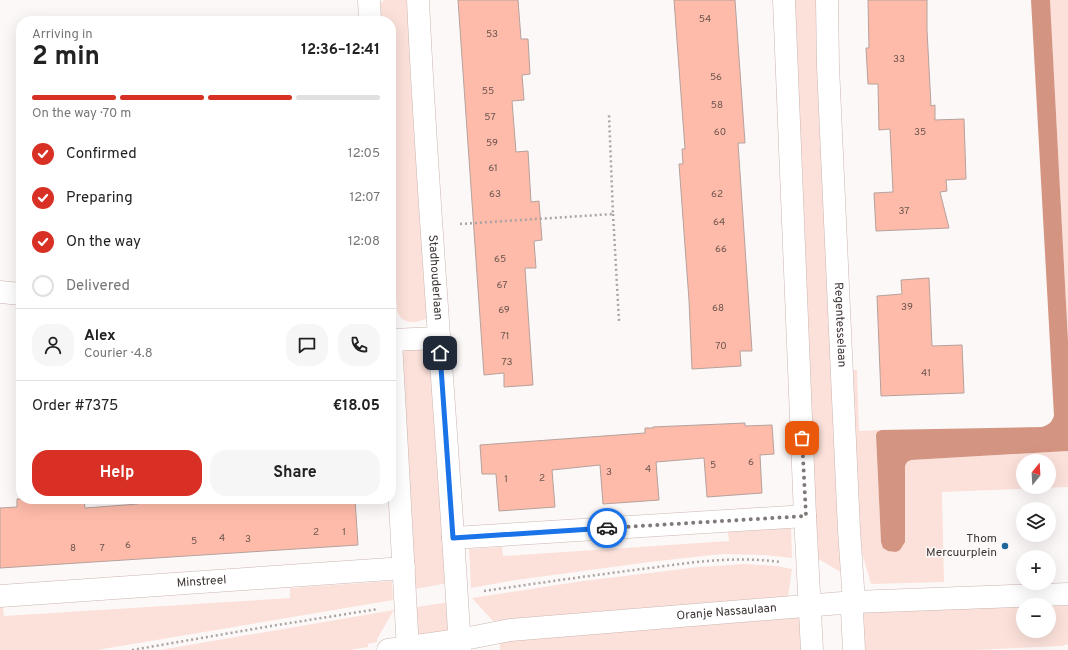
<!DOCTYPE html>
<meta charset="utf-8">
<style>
:root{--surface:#fff;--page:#f6f6f6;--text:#222;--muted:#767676;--line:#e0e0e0;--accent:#d93025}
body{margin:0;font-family:Overpass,sans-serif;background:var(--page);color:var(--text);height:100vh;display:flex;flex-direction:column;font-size:15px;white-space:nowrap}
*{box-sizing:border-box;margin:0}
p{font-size:13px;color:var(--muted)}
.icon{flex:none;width:22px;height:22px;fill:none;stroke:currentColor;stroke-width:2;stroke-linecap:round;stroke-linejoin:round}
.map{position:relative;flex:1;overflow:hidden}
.sheet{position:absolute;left:16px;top:16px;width:380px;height:488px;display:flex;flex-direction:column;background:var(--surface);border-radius:16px;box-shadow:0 4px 16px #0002}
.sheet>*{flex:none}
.needle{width:26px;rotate:18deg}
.buttons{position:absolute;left:1016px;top:454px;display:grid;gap:8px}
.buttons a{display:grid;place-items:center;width:40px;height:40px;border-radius:50%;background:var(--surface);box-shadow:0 4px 16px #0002;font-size:20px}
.pin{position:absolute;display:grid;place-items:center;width:34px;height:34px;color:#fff;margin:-17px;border-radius:8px;box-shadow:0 2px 6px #0006}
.courier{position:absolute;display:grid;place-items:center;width:40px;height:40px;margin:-20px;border:3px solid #1a73e8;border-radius:50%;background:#fff;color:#222;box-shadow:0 1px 5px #0007}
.head em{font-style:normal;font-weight:700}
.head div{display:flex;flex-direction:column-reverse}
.head{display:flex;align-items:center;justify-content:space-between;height:68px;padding:0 16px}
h1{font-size:26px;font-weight:700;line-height:30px}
.bar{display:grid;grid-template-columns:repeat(4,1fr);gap:6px 4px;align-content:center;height:48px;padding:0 16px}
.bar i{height:5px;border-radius:3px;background:var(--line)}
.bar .selected{background:var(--accent)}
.bar p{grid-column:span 4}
.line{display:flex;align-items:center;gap:10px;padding:0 16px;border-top:1px solid var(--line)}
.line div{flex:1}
.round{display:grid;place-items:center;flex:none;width:42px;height:42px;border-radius:16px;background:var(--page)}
ol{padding:0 16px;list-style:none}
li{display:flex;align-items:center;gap:12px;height:44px}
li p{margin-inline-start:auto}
li .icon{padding:4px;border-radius:50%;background:var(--accent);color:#fff;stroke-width:4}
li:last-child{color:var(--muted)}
li i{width:22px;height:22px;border:2px solid var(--line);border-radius:50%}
.action{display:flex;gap:8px;margin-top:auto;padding:8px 16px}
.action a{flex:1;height:46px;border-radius:16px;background:var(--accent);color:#fff;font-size:16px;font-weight:700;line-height:46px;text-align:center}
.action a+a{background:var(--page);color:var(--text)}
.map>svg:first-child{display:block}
.green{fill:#fbe1da;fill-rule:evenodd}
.water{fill:#d49482}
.building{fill:#febba9;stroke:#b5a19c}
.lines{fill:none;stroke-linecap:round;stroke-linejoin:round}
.minor-casing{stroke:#cbb6b1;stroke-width:23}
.path{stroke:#aaa4a3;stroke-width:2.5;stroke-dasharray:2 3;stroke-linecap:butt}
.minor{stroke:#fff;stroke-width:22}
.done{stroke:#7f7977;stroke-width:4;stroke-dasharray:0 7.2}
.route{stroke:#1a73e8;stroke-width:5}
.poi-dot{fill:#20659a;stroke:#fcf8f7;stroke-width:1.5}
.labels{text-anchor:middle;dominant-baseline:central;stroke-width:3;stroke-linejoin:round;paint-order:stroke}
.number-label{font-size:10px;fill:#6c5650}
.street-label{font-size:12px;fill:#3c3432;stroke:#fcf8f7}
.poi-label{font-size:12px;fill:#3c3432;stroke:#fcf8f7;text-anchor:end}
</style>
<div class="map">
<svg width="1068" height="650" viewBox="0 0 1068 650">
<rect width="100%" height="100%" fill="#fcf8f7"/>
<!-- green -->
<g class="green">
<path d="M384,0h23l3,2 17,316c-6,4 -18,6 -25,1 -2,-2 -4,-5 -5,-8l-6,-87v-203h-13l1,-16z"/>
<polygon points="789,0 818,0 844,574 815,557"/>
<polygon points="1050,0 1068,0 1068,341"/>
<polygon points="430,347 449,583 415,589 402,353 406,348"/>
<path d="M848,370h9l2,61 22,-1 -4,2 -1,3 5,107c3,7 6,8 15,10l9,-14v-72l2,-4 4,-2 157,-9v36l-126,5 2,90 -73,2 -15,-52zM1023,461h26v26h-26z"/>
<polygon points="791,528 792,558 765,555 722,554 649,562 516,580 471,588 469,549 502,547 503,556 729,541 728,532"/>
<polygon points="744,564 777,566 792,569 788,597 493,621 472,598 583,581 699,567"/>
<polygon points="392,581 393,600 97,650 0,650 0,606 3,606 4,616 290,598 290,588"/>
<polygon points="450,602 452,630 418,636 416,607"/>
<polygon points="1049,605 1063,605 1068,606 1068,644 1062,646 974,650 859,650 857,613 1023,606 1023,631 1049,631"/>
<polygon points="394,610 377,639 377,642 368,644 368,647 349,650 160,650"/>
<polygon points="804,614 805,650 500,650 500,642 534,637"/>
</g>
<!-- water -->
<path class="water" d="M1031,0h19l18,341v110l-157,9 -4,2 -2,4v76l-5,8 -4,2 -8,-1 -5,-3 -2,-6 -5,-107 1,-3 4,-2 161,-3c8,-3 9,-4 12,-11z"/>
<!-- building -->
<g class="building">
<polygon points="458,0 518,0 521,39 528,39 530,74 522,75 524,100 512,101 516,152 528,151 531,202 539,201 542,240 534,241 536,268 525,268 533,385 504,387 504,373 484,375"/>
<polygon points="674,0 735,0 745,143 738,143 752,351 740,351 741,366 692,369 689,300 679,164 683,164 682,149 685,149"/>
<polygon points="868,0 927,0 927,30 931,106 935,105 935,120 964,119 966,179 946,180 947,191 940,192 949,228 876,231 874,193 893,192 890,129 879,130 878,84 868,84 866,48 869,48"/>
<polygon points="929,278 932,346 962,345 964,393 881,396 877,296 902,294 901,280"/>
<polygon points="745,423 745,426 772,425 774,454 760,455 762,493 707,497 704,458 656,462 659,500 603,504 600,465 552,470 555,507 499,511 496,474 482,474 480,445 645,433 645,428 653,428 653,427"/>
<polygon points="17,499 55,499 56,502 84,500 85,508 138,504 138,499 355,499 358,545 0,568 0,508 17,507"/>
</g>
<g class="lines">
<!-- minor casing -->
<g class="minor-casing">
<g id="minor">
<polyline points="369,0 370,21"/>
<path id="s1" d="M418,0c10,217 30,433 42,650"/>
<polyline points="784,0 805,516 812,650"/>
<path id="s2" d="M827,0l1,66 21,464 5,72 -2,9 2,39"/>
<polyline points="0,292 21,294"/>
<polyline points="391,340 439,338"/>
<polyline points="391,341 408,650"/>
<polyline points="453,538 805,516"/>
<path id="s3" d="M0,596l404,-28"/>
<path id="s4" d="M388,650l71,-10 51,-10 344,-28 214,-8"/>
</g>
</g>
<!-- path -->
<g class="path">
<polyline points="613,214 619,321"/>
<polyline points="460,224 613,214 609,115"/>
<path d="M484,591c55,-8 110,-16 166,-23 43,-6 87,-12 130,-6"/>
<polyline points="132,650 271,626 378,609"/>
</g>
<!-- minor -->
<use href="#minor" class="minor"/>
</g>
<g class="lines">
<!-- done -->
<polyline class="done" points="607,528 806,516 802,438"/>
<!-- route -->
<polyline class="route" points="440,353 453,538 607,528"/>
</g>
<!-- markers -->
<circle class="poi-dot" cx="1005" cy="546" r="4"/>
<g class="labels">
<!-- number labels -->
<g class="number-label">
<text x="705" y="19">54</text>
<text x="492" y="34">53</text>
<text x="899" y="59">33</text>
<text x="716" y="77">56</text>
<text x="488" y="91">55</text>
<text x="717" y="105">58</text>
<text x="490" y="117">57</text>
<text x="720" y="132">60</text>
<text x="920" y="132">35</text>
<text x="492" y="143">59</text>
<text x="493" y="168">61</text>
<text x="495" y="194">63</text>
<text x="717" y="194">62</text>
<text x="904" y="211">37</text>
<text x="719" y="222">64</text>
<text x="721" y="249">66</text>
<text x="500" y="259">65</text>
<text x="502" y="285">67</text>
<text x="907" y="307">39</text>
<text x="718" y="308">68</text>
<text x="504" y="310">69</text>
<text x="505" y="336">71</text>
<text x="721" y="346">70</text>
<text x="507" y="362">73</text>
<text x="926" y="373">41</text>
<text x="751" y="462">6</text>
<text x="713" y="465">5</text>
<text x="648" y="469">4</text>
<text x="609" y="472">3</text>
<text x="542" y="478">2</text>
<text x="506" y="479">1</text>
<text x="316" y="532">2</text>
<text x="344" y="532">1</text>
<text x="222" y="538">4</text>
<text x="248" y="539">3</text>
<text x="194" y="541">5</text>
<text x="128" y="545">6</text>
<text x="73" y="548">8</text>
<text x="102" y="548">7</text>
</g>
<!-- street labels -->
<g class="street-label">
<text stroke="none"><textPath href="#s1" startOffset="278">Stadhouderlaan</textPath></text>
<text stroke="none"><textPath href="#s2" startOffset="325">Regentesselaan</textPath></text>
<text stroke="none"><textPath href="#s3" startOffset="202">Minstreel</textPath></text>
<text stroke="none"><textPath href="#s4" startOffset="341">Oranje Nassaulaan</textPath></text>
</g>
<!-- poi labels -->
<g class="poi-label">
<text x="997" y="539">Thom<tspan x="997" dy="14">Mercuurplein</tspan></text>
</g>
</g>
</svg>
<div class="buttons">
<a><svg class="needle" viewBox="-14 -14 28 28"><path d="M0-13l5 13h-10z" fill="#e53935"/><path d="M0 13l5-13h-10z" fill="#767676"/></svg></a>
<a><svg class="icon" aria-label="layers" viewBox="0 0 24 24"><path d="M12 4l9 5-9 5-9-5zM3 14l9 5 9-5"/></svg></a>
<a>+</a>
<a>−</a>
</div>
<div class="pin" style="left:802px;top:438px;background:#ea580c"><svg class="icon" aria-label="bag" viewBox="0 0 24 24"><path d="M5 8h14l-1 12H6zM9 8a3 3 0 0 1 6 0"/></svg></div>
<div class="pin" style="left:440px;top:353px;background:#1f2937"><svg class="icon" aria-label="home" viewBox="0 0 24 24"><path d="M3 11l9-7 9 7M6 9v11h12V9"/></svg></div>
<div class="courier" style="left:607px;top:528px"><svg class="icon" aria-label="car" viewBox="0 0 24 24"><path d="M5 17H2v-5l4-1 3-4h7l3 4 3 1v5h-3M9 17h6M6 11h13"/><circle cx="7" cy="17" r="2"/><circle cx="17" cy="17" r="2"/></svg></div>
<section class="sheet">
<div class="head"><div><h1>2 min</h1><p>Arriving in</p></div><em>12:36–12:41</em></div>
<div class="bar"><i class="selected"></i><i class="selected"></i><i class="selected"></i><i></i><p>On the way · 70 m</p></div>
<ol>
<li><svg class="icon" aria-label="check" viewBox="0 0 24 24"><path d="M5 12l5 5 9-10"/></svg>Confirmed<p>12:05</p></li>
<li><svg class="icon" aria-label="check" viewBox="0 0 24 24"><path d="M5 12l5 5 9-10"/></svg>Preparing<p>12:07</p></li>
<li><svg class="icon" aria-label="check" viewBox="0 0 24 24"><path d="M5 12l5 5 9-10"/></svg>On the way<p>12:08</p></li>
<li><i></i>Delivered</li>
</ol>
<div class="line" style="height:72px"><a class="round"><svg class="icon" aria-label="person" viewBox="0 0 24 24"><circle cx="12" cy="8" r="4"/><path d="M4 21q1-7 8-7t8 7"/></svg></a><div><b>Alex</b><p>Courier · 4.8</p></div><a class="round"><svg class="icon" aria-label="chat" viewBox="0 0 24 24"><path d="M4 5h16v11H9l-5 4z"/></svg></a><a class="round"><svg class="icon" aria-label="phone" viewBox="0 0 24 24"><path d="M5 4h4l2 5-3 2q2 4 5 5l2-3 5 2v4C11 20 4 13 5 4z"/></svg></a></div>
<div class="line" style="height:52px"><div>Order #7375</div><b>€18.05</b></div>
<div class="action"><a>Help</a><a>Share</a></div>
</section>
</div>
